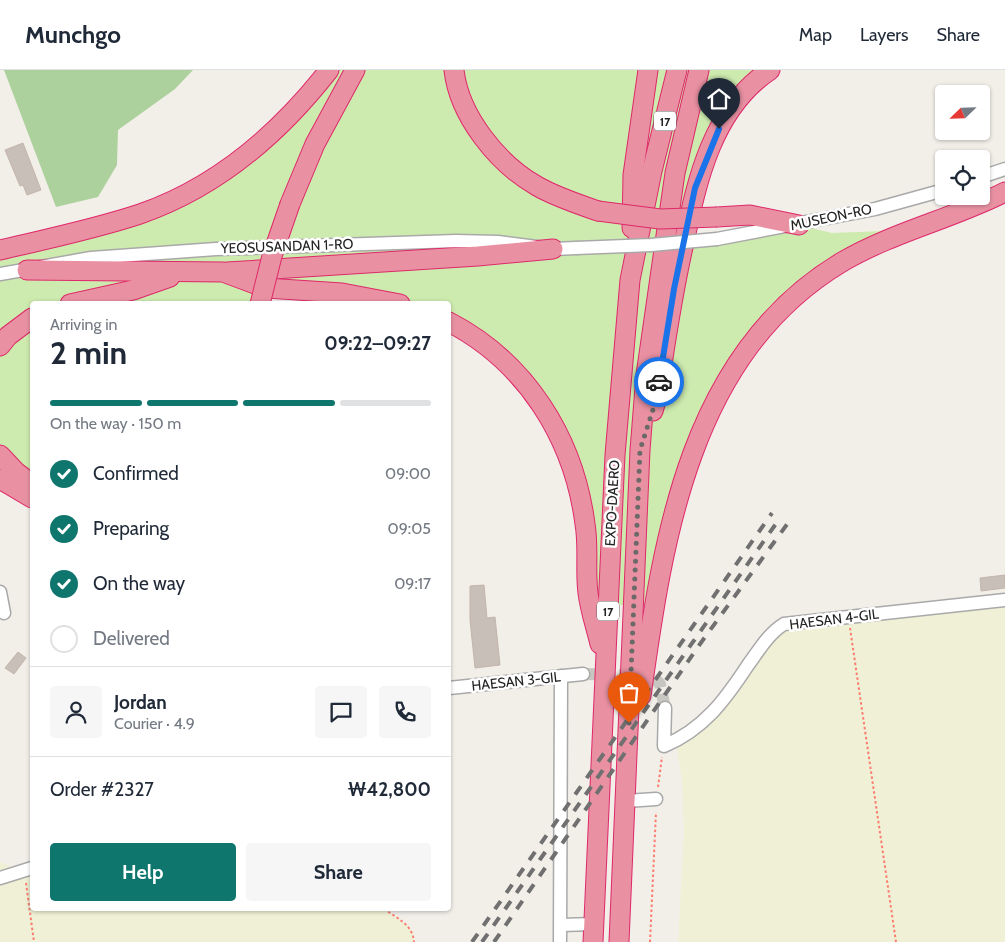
<!DOCTYPE html>
<meta charset="utf-8">
<style>
:root{--surface:#fff;--page:#f6f6f7;--text:#1f2937;--muted:#747a83;--line:#e0e1e3;--accent:#0f766e}
body{margin:0;font-family:Cabin,sans-serif;background:var(--page);color:var(--text);height:100vh;display:flex;flex-direction:column;font-size:19px;white-space:nowrap}
*{box-sizing:border-box;margin:0}
p{font-size:16px;color:var(--muted)}
.icon{flex:none;width:28px;height:28px;fill:none;stroke:currentColor;stroke-width:2;stroke-linecap:round;stroke-linejoin:round}
.map{position:relative;flex:1;overflow:hidden}
.side{position:absolute;left:30px;top:231px;width:421px;height:610px;display:flex;flex-direction:column;background:var(--surface);border-radius:5px;box-shadow:0 1px 4px #0004}
.side>*{flex:none}
.needle{width:32px;rotate:247deg}
.buttons{position:absolute;left:935px;top:15px;display:grid;gap:10px}
.buttons a{display:grid;place-items:center;width:55px;height:55px;border-radius:5px;background:var(--surface);box-shadow:0 1px 4px #0004;font-size:25px}
.pin{position:absolute;display:grid;place-items:center;width:42px;height:42px;color:#fff;margin:-51px -21px;border-radius:50% 50% 50% 0;rotate:-45deg;box-shadow:0 0 5px #0007}
.pin .icon{rotate:45deg}
.courier{position:absolute;display:grid;place-items:center;width:50px;height:50px;margin:-25px;border:4px solid #1a73e8;border-radius:50%;background:#fff;color:#222;box-shadow:0 1px 6px #0007}
.summary em{font-style:normal;font-weight:700}
.summary div{display:flex;flex-direction:column-reverse}
.summary{display:flex;align-items:center;justify-content:space-between;height:85px;padding:0 20px}
h1{font-size:32px;font-weight:700;line-height:38px}
.bar{display:grid;grid-template-columns:repeat(4,1fr);gap:8px 5px;align-content:center;height:60px;padding:0 20px}
.bar i{height:6px;border-radius:4px;background:var(--line)}
.bar .selected{background:var(--accent)}
.bar p{grid-column:span 4}
.line{display:flex;align-items:center;gap:12px;padding:0 20px;border-top:1px solid var(--line)}
.line div{flex:1}
.round{display:grid;place-items:center;flex:none;width:52px;height:52px;border-radius:5px;background:var(--page)}
ol{padding:0 20px;list-style:none}
li{display:flex;align-items:center;gap:15px;height:55px}
li p{margin-inline-start:auto}
li .icon{padding:5px;border-radius:50%;background:var(--accent);color:#fff;stroke-width:4}
li:last-child{color:var(--muted)}
li i{width:28px;height:28px;border:2px solid var(--line);border-radius:50%}
.primary-button{display:flex;gap:10px;margin-top:auto;padding:10px 20px}
.primary-button a{flex:1;height:58px;border-radius:5px;background:var(--accent);color:#fff;font-size:20px;font-weight:700;line-height:58px;text-align:center}
.primary-button a+a{background:var(--page);color:var(--text)}
header{display:flex;align-items:center;gap:30px;box-sizing:border-box;height:70px;padding:0 25px;background:var(--surface);border-bottom:1px solid var(--line)}
header strong{font-size:24px}
nav{display:flex;gap:28px;margin-inline-start:auto;font-size:18px}
.map>svg:first-child{display:block}
.farmland{fill:#eff0d5}
.grass{fill:#ceebaf}
.forest{fill:#add19d}
.building{fill:#c7bfb8;stroke:#c4b5ab}
.lines{fill:none;stroke-linecap:round;stroke-linejoin:round}
.minor-tunnel{stroke:#c8c6c1;stroke-width:12;stroke-dasharray:12 6;stroke-linecap:butt}
.minor-casing{stroke:#a9a9a9;stroke-width:15}
.highway-casing{stroke:#de2869;stroke-width:21}
.path{stroke:#fb7d70;stroke-width:2;stroke-dasharray:2.5 2.5;stroke-linecap:butt}
.minor{stroke:#fff;stroke-width:12}
.highway{stroke:#e991a3;stroke-width:19}
.rail{stroke:#707070;stroke-width:4;stroke-dasharray:10 10;stroke-linecap:butt}
.minor-bridge-casing{stroke:#a9a9a9;stroke-width:15;stroke-linecap:butt}
.highway-bridge-casing{stroke:#de2869;stroke-width:21;stroke-linecap:butt}
.minor-bridge{stroke:#fff;stroke-width:12}
.highway-bridge{stroke:#e991a3;stroke-width:19}
.done{stroke:#6b6a68;stroke-width:5;stroke-dasharray:0 9}
.route{stroke:#1a73e8;stroke-width:6}
.labels{text-anchor:middle;dominant-baseline:central;stroke-width:5;stroke-linejoin:round;paint-order:stroke}
.shield{fill:#fff;stroke:#646464;stroke-width:1}
.shield-label{font-size:12px;font-weight:bold;fill:#222}
.street-label{font-size:14px;fill:#222;stroke:#fff}
</style>
<header>
<strong>Munchgo</strong>
<nav><a>Map</a><a>Layers</a><a>Share</a></nav>
</header>
<div class="map">
<svg width="1005" height="872" viewBox="0 0 1005 872">
<rect width="100%" height="100%" fill="#f2efe9"/>
<!-- farmland -->
<g class="farmland">
<polygon points="1005,530 1005,872 678,872 684,763 682,711 676,671 687,664 777,558"/>
<polygon points="0,792 24,801 32,798 32,839 384,839 407,855 413,864 414,872 0,872"/>
</g>
<!-- grass -->
<polygon class="grass" points="329,0 770,0 737,31 685,173 799,155 832,163 884,161 826,203 726,310 654,534 590,536 587,466 540,332 449,252 449,234 400,234 282,219 260,234 32,234 32,428 0,409 0,180 114,152 217,106"/>
<!-- forest -->
<polygon class="forest" points="4,0 193,0 175,19 118,60 117,95 98,127 56,137"/>
<!-- building -->
<g class="building">
<polygon points="23,73 41,120 27,125 23,115 20,116 5,80"/>
<polygon points="1005,505 1005,518 981,521 980,508"/>
<polygon points="484,515 487,548 495,547 500,595 475,598 470,550 470,516"/>
<polygon points="18,582 26,588 14,604 5,598"/>
</g>
<g class="lines">
<!-- minor-tunnel -->
<polyline class="minor-tunnel" points="583,604 652,606 660,614 665,638"/>
<!-- minor casing -->
<g class="minor-casing">
<g id="minor">
<polyline points="981,107 1005,99"/>
<polyline points="717,169 875,139 944,120"/>
<polyline points="0,204 91,188 216,179 456,171 498,172 553,179 576,178"/>
<polyline points="0,522 4,543"/>
<polyline points="449,618 583,604"/>
<path d="M665,638l-1,38c40,-17 61,-46 84,-81 11,-15 20,-31 36,-41l221,-24"/>
<polyline points="626,731 656,729"/>
<polyline points="0,808 32,798"/>
<polyline points="561,855 594,854"/>
<polyline points="560,872 561,606"/>
</g>
</g>
<!-- highway casing -->
<g class="highway-casing">
<g id="highway">
<path d="M454,0c5,46 44,94 83,116 19,11 41,18 61,25"/>
<polyline points="290,134 315,74 355,0"/>
<polyline points="717,147 750,145 799,155"/>
<polyline points="632,158 633,105 648,0"/>
<path d="M0,180c47,-11 95,-21 140,-36 78,-27 139,-80 189,-144"/>
<polyline points="27,200 223,202 266,218 342,223 400,234"/>
<polyline points="227,202 478,186 553,179"/>
<polyline points="70,234 133,220 170,207"/>
<path d="M449,252c77,40 125,116 136,202 4,23 0,46 3,69 2,17 8,34 12,51"/>
<polyline points="0,276 8,266 32,248"/>
<path d="M653,341l4,-14c8,-52 15,-103 27,-154 13,-64 29,-135 86,-173"/>
<polyline points="0,385 16,402 32,414"/>
<polyline points="0,409 32,428"/>
<path d="M641,626c22,-159 49,-343 201,-434 51,-30 110,-43 163,-70"/>
<polyline points="593,872 615,385 630,210 652,101 677,0"/>
<polyline points="619,872 640,380 646,305 675,103 699,0"/>
</g>
</g>
<!-- path -->
<g class="path">
<polyline points="850,558 896,872"/>
<polyline points="658,717 662,687"/>
<polyline points="26,813 34,872"/>
<path d="M384,839c13,9 29,16 30,33"/>
<polyline points="650,872 656,742"/>
</g>
<!-- minor -->
<use href="#minor" class="minor"/>
<!-- highway -->
<use href="#highway" class="highway"/>
<!-- rail -->
<g class="rail">
<polyline points="472,872 772,443"/>
<polyline points="482,872 780,448"/>
<polyline points="494,872 700,574 788,453"/>
</g>
<!-- minor-bridge casing -->
<g class="minor-bridge-casing">
<polyline id="minor-bridge" points="576,178 651,175 717,169"/>
</g>
<!-- highway-bridge casing -->
<g class="highway-bridge-casing">
<g id="highway-bridge">
<polyline points="598,141 660,149 717,147"/>
<polyline points="260,234 272,186 290,134"/>
</g>
</g>
<!-- minor-bridge -->
<use href="#minor-bridge" class="minor-bridge"/>
<!-- highway-bridge -->
<use href="#highway-bridge" class="highway-bridge"/>
</g>
<g class="lines">
<!-- done -->
<polyline class="done" points="629,653 640,380 657,327 659,312"/>
<!-- route -->
<polyline class="route" points="659,312 674,219 695,118 719,59"/>
</g>
<g class="labels">
<!-- shield labels -->
<g class="shield">
<rect x="654" y="41.5" width="22" height="19" rx="4"/>
<rect x="597" y="531.5" width="22" height="19" rx="4"/>
</g>
<g class="shield-label">
<text x="665" y="51">17</text>
<text x="608" y="541">17</text>
</g>
<!-- street labels -->
<g class="street-label">
<text transform="translate(831 147) rotate(-12)">MUSEON-RO</text>
<text transform="translate(287 176) rotate(-2)">YEOSUSANDAN 1-RO</text>
<text transform="translate(612 433) rotate(-87)">EXPO-DAERO</text>
<text transform="translate(834 549) rotate(-7)">HAESAN 4-GIL</text>
<text transform="translate(516 611) rotate(-6)">HAESAN 3-GIL</text>
</g>
</g>
</svg>
<div class="buttons">
<a><svg class="needle" viewBox="-14 -14 28 28"><path d="M0-13l5 13h-10z" fill="#e53935"/><path d="M0 13l5-13h-10z" fill="#747a83"/></svg></a>
<a><svg class="icon" aria-label="locate" viewBox="0 0 24 24"><circle cx="12" cy="12" r="6"/><path d="M12 2v4M12 18v4M2 12h4M18 12h4"/></svg></a>
</div>
<div class="pin" style="left:629px;top:653px;background:#ea580c"><svg class="icon" aria-label="bag" viewBox="0 0 24 24"><path d="M5 8h14l-1 12H6zM9 8a3 3 0 0 1 6 0"/></svg></div>
<div class="pin" style="left:719px;top:59px;background:#1f2937"><svg class="icon" aria-label="home" viewBox="0 0 24 24"><path d="M3 11l9-7 9 7M6 9v11h12V9"/></svg></div>
<div class="courier" style="left:659px;top:312px"><svg class="icon" aria-label="car" viewBox="0 0 24 24"><path d="M5 17H2v-5l4-1 3-4h7l3 4 3 1v5h-3M9 17h6M6 11h13"/><circle cx="7" cy="17" r="2"/><circle cx="17" cy="17" r="2"/></svg></div>
<section class="side">
<div class="summary"><div><h1>2 min</h1><p>Arriving in</p></div><em>09:22–09:27</em></div>
<div class="bar"><i class="selected"></i><i class="selected"></i><i class="selected"></i><i></i><p>On the way · 150 m</p></div>
<ol>
<li><svg class="icon" aria-label="check" viewBox="0 0 24 24"><path d="M5 12l5 5 9-10"/></svg>Confirmed<p>09:00</p></li>
<li><svg class="icon" aria-label="check" viewBox="0 0 24 24"><path d="M5 12l5 5 9-10"/></svg>Preparing<p>09:05</p></li>
<li><svg class="icon" aria-label="check" viewBox="0 0 24 24"><path d="M5 12l5 5 9-10"/></svg>On the way<p>09:17</p></li>
<li><i></i>Delivered</li>
</ol>
<div class="line" style="height:90px"><a class="round"><svg class="icon" aria-label="person" viewBox="0 0 24 24"><circle cx="12" cy="8" r="4"/><path d="M4 21q1-7 8-7t8 7"/></svg></a><div><b>Jordan</b><p>Courier · 4.9</p></div><a class="round"><svg class="icon" aria-label="chat" viewBox="0 0 24 24"><path d="M4 5h16v11H9l-5 4z"/></svg></a><a class="round"><svg class="icon" aria-label="phone" viewBox="0 0 24 24"><path d="M5 4h4l2 5-3 2q2 4 5 5l2-3 5 2v4C11 20 4 13 5 4z"/></svg></a></div>
<div class="line" style="height:65px"><div>Order #2327</div><b>₩42,800</b></div>
<div class="primary-button"><a>Help</a><a>Share</a></div>
</section>
</div>
